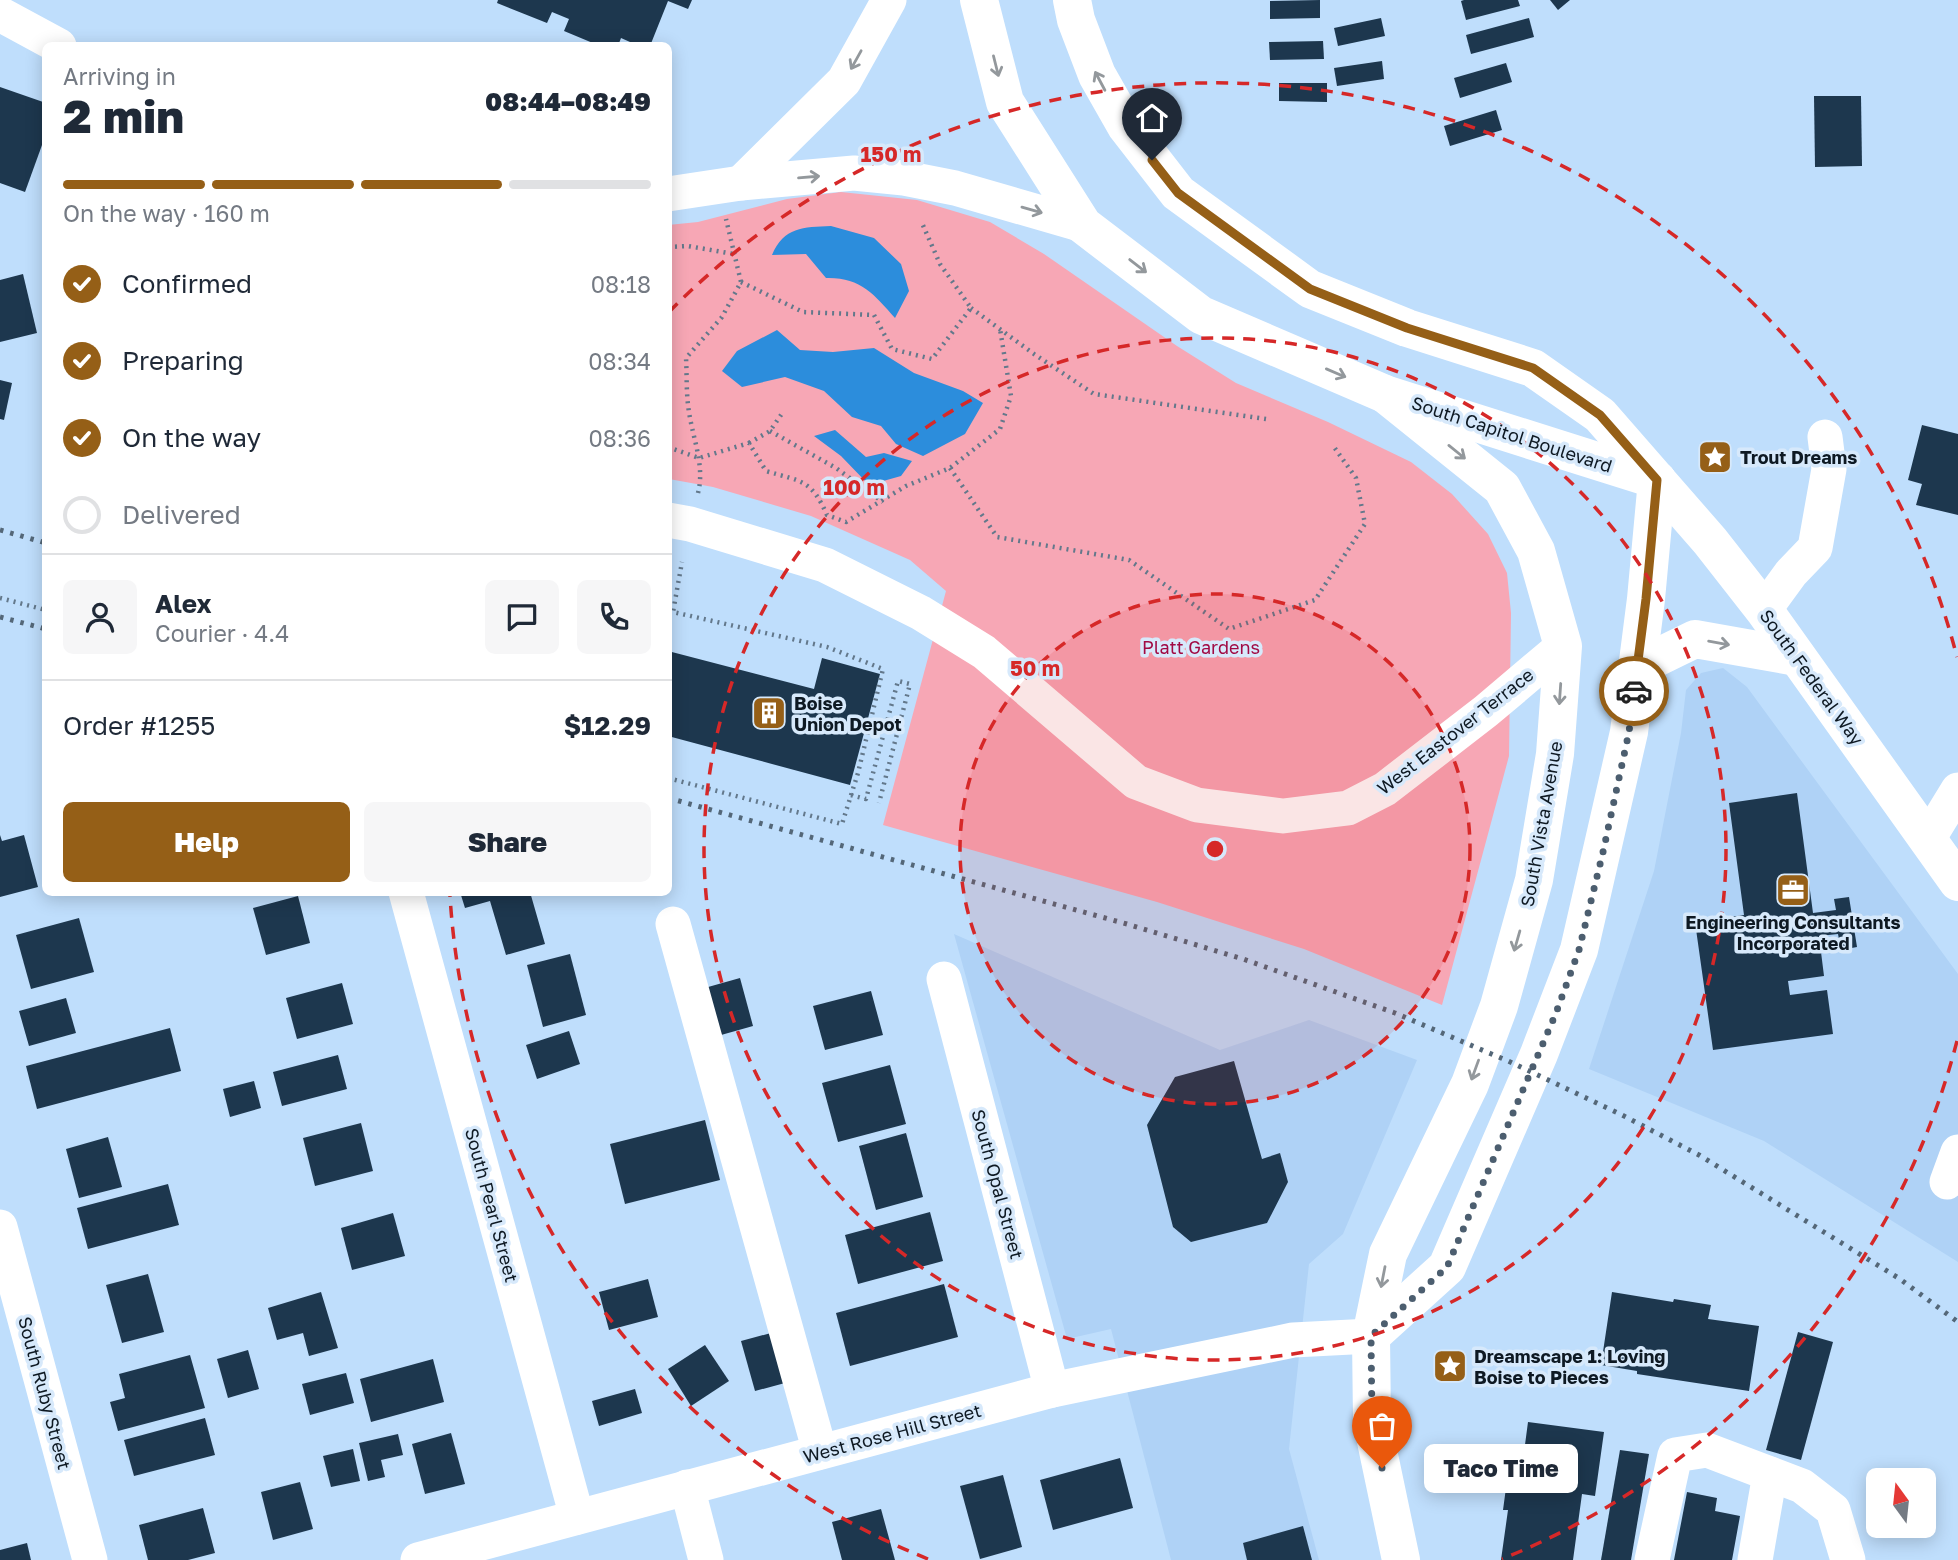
<!DOCTYPE html>
<meta charset="utf-8">
<style>
:root{--surface:#fff;--page:#f6f6f7;--text:#1f2937;--muted:#747a83;--line:#e0e1e3;--accent:#955f17}
body{margin:0;font-family:"Golos Text",sans-serif;background:var(--page);color:var(--text);height:100vh;display:flex;flex-direction:column;font-size:26px;white-space:nowrap}
*{box-sizing:border-box;margin:0}
p{font-size:23px;color:var(--muted)}
.icon{flex:none;width:38px;height:38px;fill:none;stroke:currentColor;stroke-width:2;stroke-linecap:round;stroke-linejoin:round}
.map{position:relative;flex:1;overflow:hidden}
.drawer{position:absolute;left:42px;top:42px;width:630px;height:854px;display:flex;flex-direction:column;background:var(--surface);border-radius:10px;box-shadow:0 4px 18px #0003}
.drawer>*{flex:none}
.needle{width:46px;rotate:345deg}
.controls{position:absolute;left:1866px;top:1468px;display:grid;gap:14px}
.controls a{display:grid;place-items:center;width:70px;height:70px;border-radius:10px;background:var(--surface);box-shadow:0 4px 18px #0003;font-size:35px}
.pin{position:absolute;display:grid;place-items:center;width:60px;height:60px;color:#fff;margin:-72px -30px;border-radius:50% 50% 50% 0;rotate:-45deg;box-shadow:0 0 7px #0007}
.pin .icon{rotate:45deg}
.courier{position:absolute;display:grid;place-items:center;width:70px;height:70px;margin:-35px;border:5px solid #955f17;border-radius:50%;background:#fff;color:#222;box-shadow:0 2px 9px #0007}
.bubble{position:absolute;height:49px;border-radius:10px;background:var(--surface);box-shadow:0 4px 18px #0003;font-size:23px;font-weight:800;line-height:49px;text-align:center}
.overview em{font-style:normal;font-weight:800}
.overview div{display:flex;flex-direction:column-reverse}
.overview{display:flex;align-items:center;justify-content:space-between;height:119px;padding:0 21px}
h1{font-size:46px;font-weight:800;line-height:52px}
.bar{display:grid;grid-template-columns:repeat(4,1fr);gap:10px 7px;align-content:center;height:84px;padding:0 21px}
.bar i{height:9px;border-radius:5px;background:var(--line)}
.bar .active{background:var(--accent)}
.bar p{grid-column:span 4}
.line{display:flex;align-items:center;gap:18px;padding:0 21px;border-top:2px solid var(--line)}
.line div{flex:1}
.round{display:grid;place-items:center;flex:none;width:74px;height:74px;border-radius:10px;background:var(--page)}
ol{padding:0 21px;list-style:none}
li{display:flex;align-items:center;gap:21px;height:77px}
li p{margin-inline-start:auto}
li .icon{padding:7px;border-radius:50%;background:var(--accent);color:#fff;stroke-width:4}
li:last-child{color:var(--muted)}
li i{width:38px;height:38px;border:4px solid var(--line);border-radius:50%}
.cta{display:flex;gap:14px;margin-top:auto;padding:14px 21px}
.cta a{flex:1;height:80px;border-radius:10px;background:var(--accent);color:#fff;font-size:28px;font-weight:800;line-height:80px;text-align:center}
.cta a+a{background:var(--page);color:var(--text)}
.map>svg:first-child{display:block}
.built{fill:#afd2f6}
.green{fill:#f7a7b5}
.water{fill:#2c8ddc}
.building{fill:#1d374e}
.lines{fill:none;stroke-linecap:round;stroke-linejoin:round}
.path{stroke:#63788b;stroke-width:4.5;stroke-dasharray:2 5;stroke-linecap:butt}
.minor{stroke:#fff;stroke-width:35}
.major{stroke:#fff;stroke-width:38}
.rail{stroke:#546778;stroke-width:5;stroke-dasharray:3.5 7;stroke-linecap:butt}
.oneway{stroke:#93989c}
.done{stroke:#4c5e6f;stroke-width:7;stroke-dasharray:0 12.6}
.route{stroke:#955f17;stroke-width:9}
.ring{fill:none;stroke:#d62828;stroke-width:3.5;stroke-dasharray:12 9}
.labels{text-anchor:middle;dominant-baseline:central;stroke-width:7;stroke-linejoin:round;paint-order:stroke}
.street-label{font-size:18px;fill:#0e1923;stroke:#d7e9fb}
.poi-label{font-size:18px;font-weight:bold;fill:#0e1923;stroke:#d7e9fb;text-anchor:start}
.park-label{font-size:18px;fill:#a10a44;stroke:#d7e9fb}
.centre{fill:#d62828;stroke:#d7e9fb;stroke-width:3.5}
.ring-label{font-size:21px;text-anchor:middle;font-weight:bold;fill:#d62828;stroke:#d7e9fb;stroke-width:7;stroke-linejoin:round;paint-order:stroke}
</style>
<div class="map">
<svg width="1958" height="1560" viewBox="0 0 1958 1560">
<rect width="100%" height="100%" fill="#bfdefc"/>
<!-- built -->
<g class="built">
<polygon points="1723,668 1747,687 1958,974 1958,1262 1764,1141 1589,1069 1654,871 1681,733 1686,690 1701,673"/>
<polygon points="954,934 1220,1050 1309,1020 1417,1060 1343,1234 1309,1264 1289,1449 1319,1560 1171,1560 1111,1329 1067,1339"/>
</g>
<!-- green -->
<polygon class="green" points="841,192 917,200 990,222 1044,254 1177,346 1236,383 1328,422 1411,462 1452,494 1488,534 1507,573 1511,613 1509,756 1442,1005 1304,949 1157,902 883,825 946,591 910,560 811,516 713,487 669,479 668,225 698,222 787,199"/>
<!-- water -->
<g class="water">
<path d="M831,226l43,12 27,26 8,27 -14,27c-21,-24 -35,-41 -69,-40l-20,-24 -34,1c12,-28 31,-28 59,-29z"/>
<polygon points="777,330 800,350 833,352 874,348 914,373 963,391 983,403 965,434 923,456 896,444 881,426 852,417 824,391 785,377 742,387 722,371 737,351"/>
<polygon points="835,430 866,457 884,453 912,461 901,476 869,485 841,456 814,436"/>
</g>
<!-- building -->
<g class="building">
<polygon points="498,0 692,0 688,9 668,1 650,46 639,46 621,38 618,46 600,46 564,31 569,19 552,12 547,23 497,3"/>
<polygon points="1320,0 1320,18 1270,19 1270,1"/>
<polygon points="1464,0 1518,0 1520,6 1466,20 1461,1"/>
<polygon points="1550,0 1570,0 1558,10"/>
<polygon points="1381,18 1385,36 1338,46 1334,28"/>
<polygon points="1529,18 1534,37 1471,54 1466,35"/>
<polygon points="1323,41 1324,59 1270,60 1269,42"/>
<polygon points="1382,61 1384,79 1337,86 1334,68"/>
<polygon points="1506,63 1512,82 1460,98 1454,78"/>
<polygon points="1279,83 1327,83 1327,102 1279,101"/>
<polygon points="0,87 46,103 46,134 25,192 0,183"/>
<polygon points="1814,96 1861,96 1862,166 1815,167"/>
<polygon points="1496,110 1502,130 1450,146 1444,126"/>
<polygon points="23,274 37,333 0,342 0,280"/>
<polygon points="0,380 12,383 4,420 0,419"/>
<polygon points="1922,425 1958,434 1958,515 1916,505 1922,484 1908,480"/>
<polygon points="668,651 814,689 822,658 880,674 850,785 668,736"/>
<polygon points="1797,793 1813,913 1836,910 1834,899 1849,897 1857,947 1841,950 1838,934 1819,936 1824,976 1788,981 1790,995 1827,990 1833,1034 1713,1050 1695,922 1744,915 1729,803"/>
<polygon points="0,835 2,841 24,835 38,887 0,897"/>
<polygon points="460,892 530,892 545,944 506,955 490,901 465,908"/>
<polygon points="298,896 310,943 266,955 253,908"/>
<polygon points="79,918 94,972 31,989 16,935"/>
<polygon points="570,954 586,1015 543,1027 527,965"/>
<polygon points="740,978 753,1026 714,1037 701,989"/>
<polygon points="342,983 353,1024 297,1039 286,998"/>
<polygon points="871,991 883,1035 825,1050 813,1006"/>
<polygon points="66,998 76,1033 29,1046 19,1011"/>
<polygon points="170,1028 181,1071 37,1109 26,1066"/>
<polygon points="569,1031 580,1064 537,1079 526,1045"/>
<polygon points="338,1055 347,1089 282,1106 273,1072"/>
<polygon points="1234,1061 1262,1159 1280,1153 1288,1182 1267,1223 1191,1242 1173,1227 1147,1125 1175,1077"/>
<polygon points="890,1065 906,1124 838,1142 822,1083"/>
<polygon points="254,1081 261,1108 230,1117 223,1089"/>
<polygon points="705,1120 720,1180 625,1204 610,1144"/>
<polygon points="361,1123 373,1171 315,1186 303,1138"/>
<polygon points="906,1133 923,1197 876,1210 859,1146"/>
<polygon points="108,1137 122,1187 79,1198 66,1149"/>
<polygon points="168,1184 179,1225 88,1249 77,1208"/>
<polygon points="930,1212 943,1261 858,1284 845,1235"/>
<polygon points="393,1213 405,1256 352,1270 341,1228"/>
<polygon points="148,1274 164,1332 122,1343 106,1285"/>
<polygon points="648,1279 658,1317 609,1330 599,1292"/>
<polygon points="944,1284 958,1337 850,1366 836,1313"/>
<polygon points="321,1292 338,1348 309,1356 303,1333 277,1340 268,1308"/>
<polygon points="1612,1292 1673,1302 1674,1299 1711,1305 1708,1319 1759,1326 1749,1391 1637,1374 1637,1371 1601,1365"/>
<polygon points="1798,1332 1833,1342 1801,1460 1766,1450"/>
<polygon points="771,1333 785,1383 755,1391 741,1341"/>
<polygon points="705,1345 729,1381 691,1406 668,1369"/>
<polygon points="248,1350 259,1389 228,1398 217,1359"/>
<polygon points="190,1355 205,1408 118,1431 110,1402 125,1398 119,1374"/>
<polygon points="433,1359 444,1402 371,1422 360,1379"/>
<polygon points="346,1373 354,1403 310,1415 302,1384"/>
<polygon points="635,1389 642,1413 599,1426 592,1401"/>
<polygon points="205,1418 215,1455 134,1476 124,1440"/>
<polygon points="1528,1422 1604,1432 1595,1496 1582,1494 1573,1560 1501,1560 1508,1510 1503,1510 1508,1473 1521,1475"/>
<polygon points="451,1433 465,1484 425,1494 412,1444"/>
<polygon points="398,1434 403,1455 381,1460 385,1477 368,1481 359,1443"/>
<polygon points="353,1449 360,1481 331,1487 323,1456"/>
<polygon points="1620,1450 1649,1454 1631,1560 1601,1560"/>
<polygon points="1120,1458 1133,1508 1053,1530 1040,1480"/>
<polygon points="1003,1475 1022,1547 980,1559 960,1486"/>
<polygon points="300,1482 313,1529 273,1540 261,1492"/>
<polygon points="1687,1492 1717,1498 1715,1511 1740,1516 1732,1560 1674,1560"/>
<polygon points="203,1508 215,1553 188,1560 148,1560 139,1525"/>
<polygon points="881,1509 895,1560 842,1560 832,1522"/>
<polygon points="1303,1526 1312,1560 1247,1560 1243,1543"/>
<polygon points="27,1543 31,1560 0,1560 0,1550"/>
</g>
<g class="lines">
<!-- path -->
<g class="path">
<polyline points="668,247 688,246 734,254"/>
<polyline points="741,282 803,312 874,315 892,349 932,359 971,308 940,264 922,223"/>
<polyline points="971,308 1034,354 1094,394 1266,419"/>
<polyline points="770,431 836,468 883,502"/>
<polyline points="749,443 770,431 783,412"/>
<path d="M668,447l31,11 50,-15 17,28c36,11 45,8 61,44l19,7 60,-36 44,-18 50,-39 11,-33 -11,-67"/>
<polyline points="950,468 997,537 1129,560 1229,629 1315,600 1365,524 1356,478 1334,447"/>
<path d="M698,493c7,-27 -5,-54 -9,-81 -3,-18 -2,-37 -3,-54l36,-41 19,-35 -15,-63"/>
<polyline points="0,598 46,610"/>
<polyline points="668,778 842,824 858,773 883,669 827,647 673,612 682,562"/>
<polyline points="851,795 866,799 898,681 910,684 879,803"/>
</g>
<!-- minor -->
<g class="minor">
<polyline points="0,14 59,46"/>
<polyline points="741,183 844,81 889,0"/>
<polyline points="668,194 741,183 854,173 904,178 955,188 1083,225"/>
<polyline points="668,520 690,524 825,565 921,613 984,652 1136,782 1197,805 1283,816 1348,808 1385,789 1486,711 1563,646"/>
<polyline points="1764,610 1791,573 1815,548 1829,469 1825,437"/>
<polyline points="1928,839 1958,790"/>
<polyline points="406,892 577,1517"/>
<polyline points="673,924 820,1452"/>
<polyline points="944,979 1052,1390"/>
<polyline points="1947,1182 1958,1152"/>
<polyline points="0,1227 90,1560"/>
<polyline points="687,1487 706,1560"/>
<polyline points="418,1560 1052,1390 1293,1340 1371,1336"/>
<polyline points="1652,1560 1675,1455 1707,1450 1802,1486 1833,1510 1848,1560"/>
<polyline points="1755,1560 1770,1474"/>
</g>
<!-- major -->
<g class="major">
<polyline points="979,0 1005,102 1083,225 1201,315 1385,394 1657,480"/>
<polyline points="1072,0 1076,20 1097,75 1126,126 1178,193 1310,289 1407,328 1533,368 1600,415 1710,541 1764,610 1958,882"/>
<polyline points="1385,394 1502,488 1536,551 1563,646 1555,754 1534,880 1499,1006 1470,1084 1388,1254 1371,1336 1372,1422 1401,1560"/>
<polyline points="1636,674 1652,660 1695,639 1797,657"/>
<polyline points="1371,1336 1447,1267 1539,1054 1579,950 1629,732 1646,599 1657,480"/>
</g>
<!-- rail -->
<g class="rail">
<polyline points="0,530 46,543"/>
<polyline points="0,617 46,629"/>
<polyline points="668,798 1127,924 1243,959 1395,1013 1508,1061 1622,1115 1699,1155 1900,1279 1958,1322"/>
</g>
</g>
<!-- one-way arrows -->
<defs><path id="oneway-shaft" d="M-6 0H5M1.5-3L5.5 0L1.5 3" fill="none" stroke-width="1.6" stroke-linecap="round" stroke-linejoin="round" transform="scale(1.75)"/></defs>
<g class="oneway">
<use href="#oneway-shaft" transform="translate(856 60) rotate(119)"/>
<use href="#oneway-shaft" transform="translate(996 66) rotate(76)"/>
<use href="#oneway-shaft" transform="translate(1100 81) rotate(-118)"/>
<use href="#oneway-shaft" transform="translate(809 177) rotate(-5)"/>
<use href="#oneway-shaft" transform="translate(1032 210) rotate(16)"/>
<use href="#oneway-shaft" transform="translate(1138 266) rotate(38)"/>
<use href="#oneway-shaft" transform="translate(1336 373) rotate(23)"/>
<use href="#oneway-shaft" transform="translate(1457 452) rotate(39)"/>
<use href="#oneway-shaft" transform="translate(1719 643) rotate(10)"/>
<use href="#oneway-shaft" transform="translate(1560 694) rotate(94)"/>
<use href="#oneway-shaft" transform="translate(1517 941) rotate(106)"/>
<use href="#oneway-shaft" transform="translate(1475 1070) rotate(110)"/>
<use href="#oneway-shaft" transform="translate(1383 1277) rotate(101)"/>
</g>
<g class="lines">
<!-- done -->
<polyline class="done" points="1382,1468 1372,1422 1371,1336 1447,1267 1556,1013 1579,950 1603,852 1629,732 1634,691"/>
<!-- route -->
<polyline class="route" points="1152,160 1178,193 1310,289 1407,328 1533,368 1600,415 1657,480 1646,599 1634,691"/>
</g>
<!-- distance rings -->
<circle cx="1215" cy="849" r="255" fill="#d62828" fill-opacity=".12"/>
<g class="ring">
<circle cx="1215" cy="849" r="255"/>
<circle cx="1215" cy="849" r="511"/>
<path d="M1957 1041A766 766 0 0 1 1502 1559M928 1559A766 766 0 0 1 450 896M669 312A766 766 0 0 1 1957 657"/>
</g>
<!-- icons -->
<defs>
<g id="sight-square" transform="scale(1.75)"><rect x="-9" y="-9" width="18" height="18" rx="4" fill="#955f17" stroke="#d7e9fb"/><path d="M0-6L1.8-2.2L6-1.7L2.9 1.2L3.7 5.4L0 3.3L-3.7 5.4L-2.9 1.2L-6-1.7L-1.8-2.2Z" fill="#fff"/></g>
<g id="building-square" transform="scale(1.75)"><rect x="-9" y="-9" width="18" height="18" rx="4" fill="#955f17" stroke="#d7e9fb"/><path d="M-4-6H4V6H1V3H-1V6H-4ZM-2.5-4.3h1.7v1.8h-1.7ZM.8-4.3h1.7v1.8H.8ZM-2.5-1h1.7V.8h-1.7ZM.8-1h1.7V.8H.8Z" fill="#fff"/></g>
<g id="office-square" transform="scale(1.75)"><rect x="-9" y="-9" width="18" height="18" rx="4" fill="#955f17" stroke="#d7e9fb"/><path d="M-6-3h4V-5.5h4V-3h4V5H-6ZM-1-4.5V-3h2v-1.5ZM-6 0V1H6V0Z" fill="#fff"/></g>
</defs>
<g fill-rule="evenodd">
<use href="#sight-square" x="1715" y="457"/>
<use href="#building-square" x="769" y="713"/>
<use href="#office-square" x="1793" y="890"/>
<use href="#sight-square" x="1450" y="1366"/>
</g>
<g class="labels">
<!-- street labels -->
<g class="street-label">
<text transform="translate(1512 434) rotate(18)">South Capitol Boulevard</text>
<text transform="translate(1812 677) rotate(54)">South Federal Way</text>
<text transform="translate(1455 731) rotate(-38)">West Eastover Terrace</text>
<text transform="translate(1541 824) rotate(-80)">South Vista Avenue</text>
<text transform="translate(998 1184) rotate(75)">South Opal Street</text>
<text transform="translate(492 1205) rotate(75)">South Pearl Street</text>
<text transform="translate(45 1393) rotate(75)">South Ruby Street</text>
<text transform="translate(892 1433) rotate(-15)">West Rose Hill Street</text>
</g>
<!-- poi labels -->
<g class="poi-label">
<text x="1740" y="457">Trout Dreams</text>
<text x="794" y="703">Boise<tspan x="794" dy="21">Union Depot</tspan></text>
<text x="1793" y="922" text-anchor="middle">Engineering Consultants<tspan x="1793" dy="21">Incorporated</tspan></text>
<text x="1474" y="1356">Dreamscape 1: Loving<tspan x="1474" dy="21">Boise to Pieces</tspan></text>
</g>
<!-- park labels -->
<g class="park-label">
<text x="1201" y="647">Platt Gardens</text>
</g>
</g>
<circle cx="1215" cy="849" r="10" class="centre"/>
<g class="ring-label">
<text x="891" y="162">150 m</text>
<text x="854" y="495">100 m</text>
<text x="1035" y="676">50 m</text>
</g>
</svg>
<div class="controls">
<a><svg class="needle" viewBox="-14 -14 28 28"><path d="M0-13l5 13h-10z" fill="#e53935"/><path d="M0 13l5-13h-10z" fill="#747a83"/></svg></a>
</div>
<div class="pin" style="left:1382px;top:1468px;background:#ea580c"><svg class="icon" aria-label="bag" viewBox="0 0 24 24"><path d="M5 8h14l-1 12H6zM9 8a3 3 0 0 1 6 0"/></svg></div>
<div class="pin" style="left:1152px;top:160px;background:#1f2937"><svg class="icon" aria-label="home" viewBox="0 0 24 24"><path d="M3 11l9-7 9 7M6 9v11h12V9"/></svg></div>
<div class="courier" style="left:1634px;top:691px"><svg class="icon" aria-label="car" viewBox="0 0 24 24"><path d="M5 17H2v-5l4-1 3-4h7l3 4 3 1v5h-3M9 17h6M6 11h13"/><circle cx="7" cy="17" r="2"/><circle cx="17" cy="17" r="2"/></svg></div>
<div class="bubble" style="left:1424px;top:1444px;width:154px">Taco Time</div>
<section class="drawer">
<div class="overview"><div><h1>2 min</h1><p>Arriving in</p></div><em>08:44–08:49</em></div>
<div class="bar"><i class="active"></i><i class="active"></i><i class="active"></i><i></i><p>On the way · 160 m</p></div>
<ol>
<li><svg class="icon" aria-label="check" viewBox="0 0 24 24"><path d="M5 12l5 5 9-10"/></svg>Confirmed<p>08:18</p></li>
<li><svg class="icon" aria-label="check" viewBox="0 0 24 24"><path d="M5 12l5 5 9-10"/></svg>Preparing<p>08:34</p></li>
<li><svg class="icon" aria-label="check" viewBox="0 0 24 24"><path d="M5 12l5 5 9-10"/></svg>On the way<p>08:36</p></li>
<li><i></i>Delivered</li>
</ol>
<div class="line" style="height:126px"><a class="round"><svg class="icon" aria-label="person" viewBox="0 0 24 24"><circle cx="12" cy="8" r="4"/><path d="M4 21q1-7 8-7t8 7"/></svg></a><div><b>Alex</b><p>Courier · 4.4</p></div><a class="round"><svg class="icon" aria-label="chat" viewBox="0 0 24 24"><path d="M4 5h16v11H9l-5 4z"/></svg></a><a class="round"><svg class="icon" aria-label="phone" viewBox="0 0 24 24"><path d="M5 4h4l2 5-3 2q2 4 5 5l2-3 5 2v4C11 20 4 13 5 4z"/></svg></a></div>
<div class="line" style="height:91px"><div>Order #1255</div><b>$12.29</b></div>
<div class="cta"><a>Help</a><a>Share</a></div>
</section>
</div>
